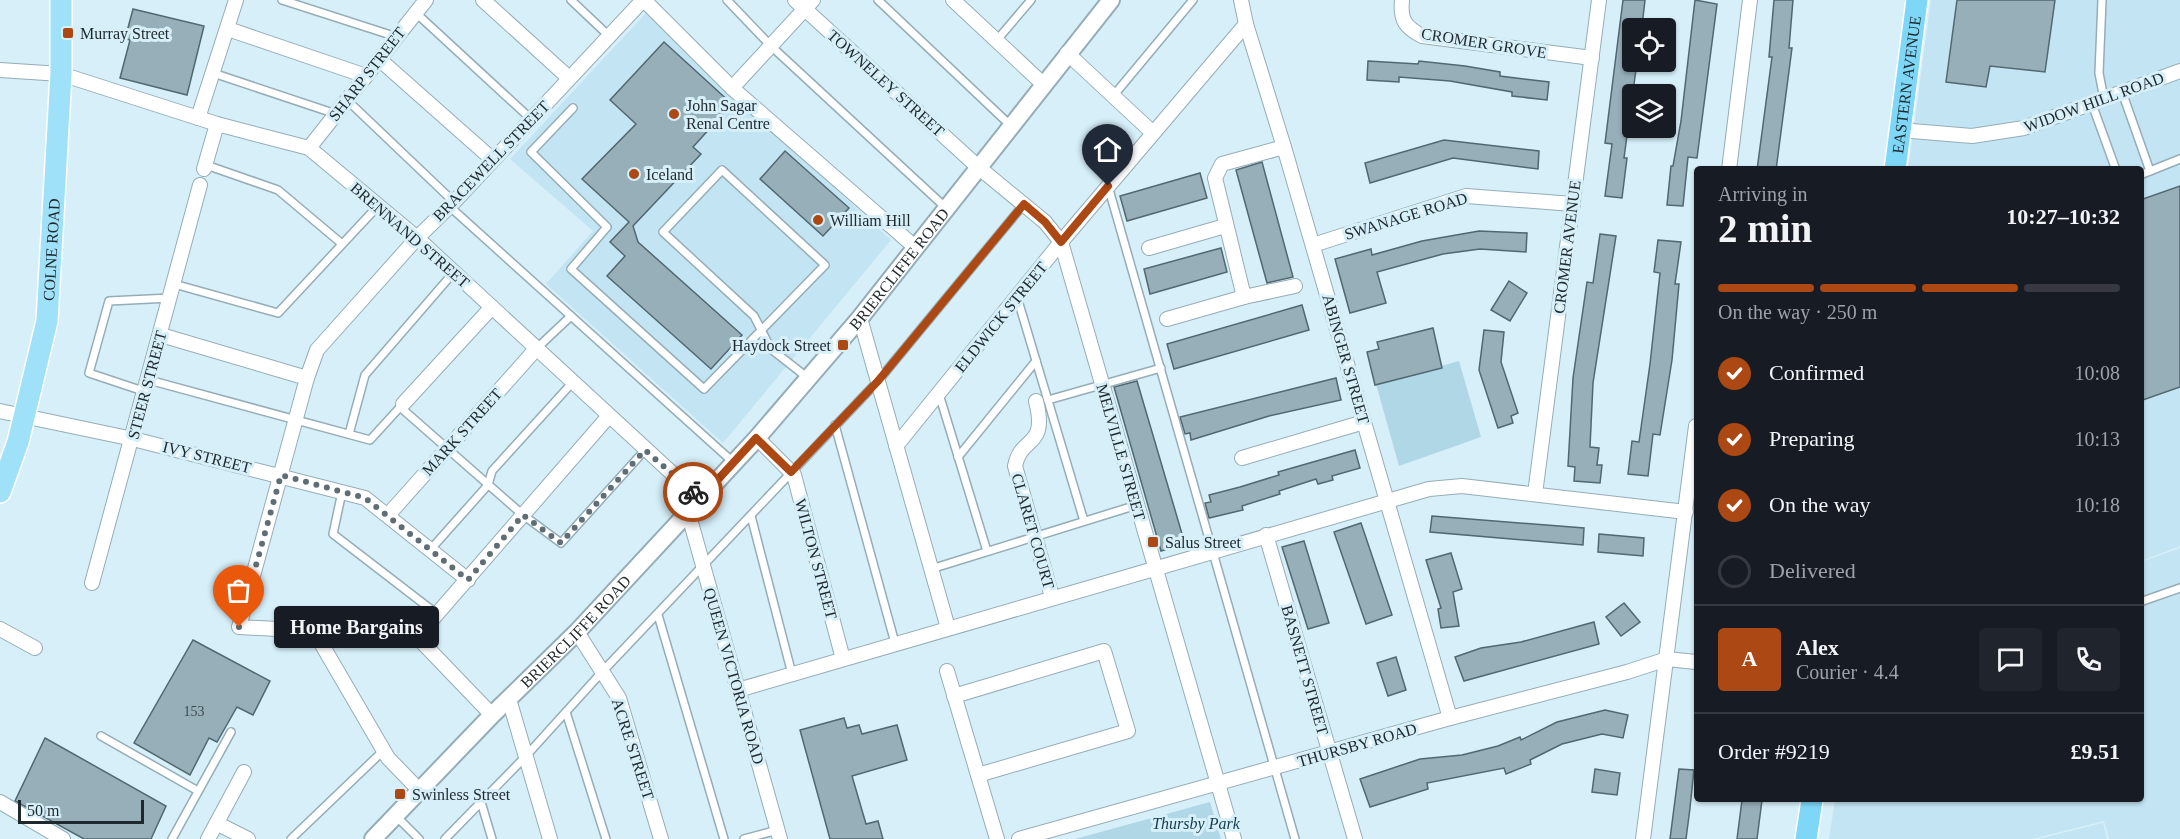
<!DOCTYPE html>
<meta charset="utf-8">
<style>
:root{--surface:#171b24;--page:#20242c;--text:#f1f3f6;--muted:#9ea1a6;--line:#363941;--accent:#ac4813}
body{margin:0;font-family:Georgia,serif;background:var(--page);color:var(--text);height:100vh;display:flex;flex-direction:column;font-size:22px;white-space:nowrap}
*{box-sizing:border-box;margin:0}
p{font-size:20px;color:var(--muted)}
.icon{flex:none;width:33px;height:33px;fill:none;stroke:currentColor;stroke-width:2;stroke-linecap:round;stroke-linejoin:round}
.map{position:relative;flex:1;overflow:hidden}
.details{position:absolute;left:1694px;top:166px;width:450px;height:636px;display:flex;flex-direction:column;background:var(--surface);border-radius:6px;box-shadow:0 2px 4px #0004}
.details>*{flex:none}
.tools{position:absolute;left:1622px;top:18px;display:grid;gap:12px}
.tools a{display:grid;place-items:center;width:54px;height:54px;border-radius:6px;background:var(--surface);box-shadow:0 2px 4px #0004;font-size:30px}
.scale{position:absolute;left:18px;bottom:15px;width:126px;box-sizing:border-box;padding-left:6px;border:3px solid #1f282c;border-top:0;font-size:16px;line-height:21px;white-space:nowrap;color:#1f282c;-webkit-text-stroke:4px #d6eff9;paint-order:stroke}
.pin{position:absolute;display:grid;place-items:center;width:51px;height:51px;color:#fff;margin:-62px -26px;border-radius:50% 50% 50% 0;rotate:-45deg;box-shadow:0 0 6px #0007}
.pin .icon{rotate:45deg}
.courier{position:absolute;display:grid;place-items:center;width:60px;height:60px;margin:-30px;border:4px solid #ac4813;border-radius:50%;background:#fff;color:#222;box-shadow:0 2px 8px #0007}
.bubble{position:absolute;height:42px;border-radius:6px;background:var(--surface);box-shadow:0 2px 4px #0004;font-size:20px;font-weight:700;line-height:42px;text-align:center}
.head em{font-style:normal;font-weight:700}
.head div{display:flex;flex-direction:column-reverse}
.head{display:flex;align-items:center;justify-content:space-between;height:102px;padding:0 24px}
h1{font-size:39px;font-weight:700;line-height:45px}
.bar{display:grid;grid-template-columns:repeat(4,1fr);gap:9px 6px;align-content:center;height:72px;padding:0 24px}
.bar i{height:8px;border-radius:4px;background:var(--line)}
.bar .active{background:var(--accent)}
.bar p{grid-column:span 4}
.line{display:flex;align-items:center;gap:15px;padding:0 24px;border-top:2px solid var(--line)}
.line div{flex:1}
.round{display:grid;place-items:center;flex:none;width:63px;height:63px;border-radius:6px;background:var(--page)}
ol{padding:0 24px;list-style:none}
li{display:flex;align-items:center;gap:18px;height:66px}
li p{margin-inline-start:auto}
li .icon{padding:6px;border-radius:50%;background:var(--accent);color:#fff;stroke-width:4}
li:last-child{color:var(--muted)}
li i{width:33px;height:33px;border:3px solid var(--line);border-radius:50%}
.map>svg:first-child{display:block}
.built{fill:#c3e5f3}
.green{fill:#b0d7e6}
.building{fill:#96afb8;stroke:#526871;stroke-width:1.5}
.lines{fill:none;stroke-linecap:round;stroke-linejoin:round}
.service-casing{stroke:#95adb7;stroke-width:10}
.minor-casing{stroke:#95adb7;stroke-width:16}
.tertiary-casing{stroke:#95adb7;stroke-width:20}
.primary-casing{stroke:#fff;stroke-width:24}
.trunk-casing{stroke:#fff;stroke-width:24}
.service{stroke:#fff;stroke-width:7}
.minor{stroke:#fff;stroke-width:14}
.tertiary{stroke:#fff;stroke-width:16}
.primary{stroke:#9ee1f8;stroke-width:21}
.trunk{stroke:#7ed7f6;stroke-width:21}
.done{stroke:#5f6e74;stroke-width:6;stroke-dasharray:0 10.8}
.route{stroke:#ac4813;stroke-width:8}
.poi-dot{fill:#ac4813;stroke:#d6eff9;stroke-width:2}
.labels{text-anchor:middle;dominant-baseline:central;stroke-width:6;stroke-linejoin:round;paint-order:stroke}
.number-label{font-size:14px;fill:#3d4a4f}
.poi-label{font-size:16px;fill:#1f282c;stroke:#d6eff9;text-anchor:start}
.street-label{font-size:16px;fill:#1f282c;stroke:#d6eff9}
.park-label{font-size:16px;font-style:italic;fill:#133e4c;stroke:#d6eff9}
</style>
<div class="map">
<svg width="2180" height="839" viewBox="0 0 2180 839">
<rect width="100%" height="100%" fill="#d6eff9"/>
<!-- built -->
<g class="built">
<polygon points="1931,0 2180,0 2180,546 2141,561 2140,170 1908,170"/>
<polygon points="646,13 891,240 723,443 546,284 593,231 510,159"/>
<polygon points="2180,548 2180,839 2109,839 2104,821 2032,839 1829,839 1835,800 2140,800 2141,562"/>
<polygon points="2103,823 2107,839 2038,839"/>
</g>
<!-- green -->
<g class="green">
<polygon points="1459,361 1481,437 1399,466 1376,384"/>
<polygon points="1210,802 1221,839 1075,839"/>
</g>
<!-- building -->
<g class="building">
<polygon points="1623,0 1645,0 1642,26 1632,25 1632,62 1637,62 1624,158 1627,158 1622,198 1605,196 1612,144 1605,143"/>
<polygon points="1695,0 1717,4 1697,158 1688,157 1683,206 1667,205 1671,166 1673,166 1681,121"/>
<polygon points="1774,0 1793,0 1789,48 1792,48 1776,170 1757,170 1772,57 1769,57"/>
<polygon points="1957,0 2055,0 2045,72 1990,66 1986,87 1946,82"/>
<polygon points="133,9 204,26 187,95 120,78 130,40 125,39"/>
<polygon points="664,42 732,104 693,147 701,154 633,226 638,242 742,335 711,369 607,276 625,256 610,242 629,222 582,179 636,124 610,100"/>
<polygon points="1368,61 1418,64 1419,61 1465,66 1500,72 1500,76 1549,82 1547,100 1512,96 1512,92 1450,81 1399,77 1399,82 1367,80"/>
<polygon points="1444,140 1539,151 1538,169 1453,158 1370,183 1365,163"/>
<polygon points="785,151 849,208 823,236 760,179"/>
<polygon points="1262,162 1293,277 1267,283 1236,170"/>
<polygon points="1200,173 1207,198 1127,221 1120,196"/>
<polygon points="2180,186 2180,387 2140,401 2140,200"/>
<polygon points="1479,231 1527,233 1526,252 1480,249 1443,254 1377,272 1386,303 1350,313 1335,259 1371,249 1372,255 1422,241"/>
<polygon points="1600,234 1616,236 1593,383 1590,447 1599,448 1597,465 1602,465 1600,483 1574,481 1575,467 1568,466 1573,378 1587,282 1593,283"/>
<polygon points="1658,240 1681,242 1675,284 1679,284 1672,360 1660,435 1653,434 1648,476 1628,474 1632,441 1639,442 1650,364 1660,273 1654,272"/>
<polygon points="1221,248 1227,272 1150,294 1144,269"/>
<polygon points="1509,281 1527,293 1510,321 1491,310"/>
<polygon points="1302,305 1309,330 1174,369 1167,344"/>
<polygon points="1433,328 1442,368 1375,385 1367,352 1379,349 1377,342"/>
<polygon points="1484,330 1504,332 1501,362 1518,413 1511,416 1513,423 1498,428 1479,370"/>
<polygon points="1336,378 1341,400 1269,416 1191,440 1190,433 1185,434 1180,417"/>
<polygon points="1137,381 1185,544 1161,551 1114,387"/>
<polygon points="1355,450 1360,468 1332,476 1333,480 1318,484 1316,479 1279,491 1280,494 1242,506 1243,510 1209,518 1205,503 1211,502 1209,495 1240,487 1279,475 1278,472"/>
<polygon points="1432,516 1584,528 1583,545 1430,532"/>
<polygon points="1361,523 1392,615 1366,624 1334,532"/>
<polygon points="1599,534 1644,538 1643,556 1598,552"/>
<polygon points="1304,541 1329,623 1308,629 1282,547"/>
<polygon points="1451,553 1462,589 1453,592 1459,626 1441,628 1438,609 1441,608 1426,560"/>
<polygon points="1624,603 1640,622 1621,636 1606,617"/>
<polygon points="1594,622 1599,644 1464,681 1455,657 1481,648 1521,642"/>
<polygon points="193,640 270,681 253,715 237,707 217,742 209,738 190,775 134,743"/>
<polygon points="1396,657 1406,690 1388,696 1377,663"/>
<polygon points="1605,710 1628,715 1623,738 1602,734 1562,744 1530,760 1531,764 1506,774 1504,768 1427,783 1428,789 1370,807 1360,779 1420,759 1462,755 1498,746 1520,737 1521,740 1557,722"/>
<polygon points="844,718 847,728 859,725 862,734 897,725 907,760 852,776 866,824 878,821 883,839 830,839 800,730"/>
<polygon points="45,738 166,806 151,839 84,839 15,801"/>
<polygon points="1595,769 1620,773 1617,795 1592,792"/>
<polygon points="1679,769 1694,770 1690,808 1686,839 1670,839"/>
<polygon points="1742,800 1762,800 1757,839 1737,839"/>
</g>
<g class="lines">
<!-- service casing -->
<g class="service-casing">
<g id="service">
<polyline points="282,0 397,37"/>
<polyline points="571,0 609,36"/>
<polyline points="727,0 771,46 945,207"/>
<polyline points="878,0 1010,125"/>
<polyline points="2102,0 2099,73 2104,99"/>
<polyline points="416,13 531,119"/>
<polyline points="997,40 1031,0"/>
<polyline points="213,73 336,114"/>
<polyline points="2122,92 2150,171 2140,175"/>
<polyline points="1114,95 1193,0"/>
<polyline points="347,100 454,202"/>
<polyline points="2092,104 2116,170"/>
<polyline points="573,108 531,152 607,227 571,269 704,389 825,265 722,170 663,232 754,316 771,349 808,378"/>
<polyline points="206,165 278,190 341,243"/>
<polyline points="2150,171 2180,159"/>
<polyline points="1108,186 1295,839"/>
<polyline points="449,206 733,462"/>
<polyline points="174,284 278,313 377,207"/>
<polyline points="1017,297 1084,521"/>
<polyline points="536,349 571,316"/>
<polyline points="149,380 370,440 402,405"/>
<polyline points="146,392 89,373 109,301 170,298"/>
<polyline points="939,394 987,551"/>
<polyline points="1048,400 1161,368"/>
<polyline points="400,407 523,515 561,543 645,450"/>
<polyline points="835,425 895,643"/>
<polyline points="349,434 365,375 454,272"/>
<polyline points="958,457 1036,361"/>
<polyline points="342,492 333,534 437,614"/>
<polyline points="751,516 792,674"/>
<polyline points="431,549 488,485 492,471 572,383"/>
<polyline points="931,569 1137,505"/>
<polyline points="2140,602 2180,588"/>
<polyline points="658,615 724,839"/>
<polyline points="566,712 606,839"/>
<polyline points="101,736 198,791"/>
<polyline points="481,802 492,839"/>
<polyline points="396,816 419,839"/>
<polyline points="172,839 231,732"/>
<polyline points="291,839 383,751"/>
<polyline points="445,839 526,756 602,672 878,381 1024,204"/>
<polyline points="744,839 778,830"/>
</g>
</g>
<!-- minor casing -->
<g class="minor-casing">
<g id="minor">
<polyline points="483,0 569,78"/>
<polyline points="644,0 732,88 915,247"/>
<polyline points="795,0 977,166 1045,222 1061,242 1234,839"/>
<polyline points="953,0 1043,84"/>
<polyline points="1241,0 1246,24 1284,147 1450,718"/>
<path d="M1402,0c-2,20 3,27 20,36l170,22"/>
<polyline points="228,29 366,76"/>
<polyline points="1067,53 1153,133"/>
<polyline points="379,59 492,159"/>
<polyline points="0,70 61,74 217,124 309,148 417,238 700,499"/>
<polyline points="732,88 813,0"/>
<polyline points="198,118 236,0"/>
<polyline points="1900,130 1972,136 2024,128 2180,71"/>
<polyline points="1284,147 1222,164 1215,178 1244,297 1295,286"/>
<polyline points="309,148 426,0"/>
<polyline points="204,169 217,124"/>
<polyline points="1729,170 1750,0"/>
<polyline points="1313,245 1466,196 1573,204"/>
<polyline points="1149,248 1225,226"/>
<polyline points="860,318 948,628"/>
<polyline points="1167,319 1244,297"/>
<polyline points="161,335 307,378"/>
<path d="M1036,401c12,48 -15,34 -21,65l37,131"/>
<polyline points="403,404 492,307"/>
<polyline points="0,411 133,439 365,498 468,580"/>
<polyline points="757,438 794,475 843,659"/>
<polyline points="896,446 1061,242 1246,24"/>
<polyline points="1242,458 1364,422"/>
<polyline points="1535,494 1599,0"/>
<polyline points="688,512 780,839"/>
<polyline points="389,514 536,349"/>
<polyline points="1266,535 1355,839"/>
<polyline points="92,583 200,185"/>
<polyline points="0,629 35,648"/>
<polyline points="577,632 619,698 661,839"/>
<polyline points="947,671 997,839"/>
<polyline points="738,690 1429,489 1462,486 1686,512"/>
<polyline points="954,696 1104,651 1128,731 978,775"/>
<polyline points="509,699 550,839"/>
<polyline points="492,715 417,637 608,417"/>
<polyline points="420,791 388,758 314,631 239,627 307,378 317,350 417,238 454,202 643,0"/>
<polyline points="0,802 63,839"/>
<polyline points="218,824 248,839"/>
<polyline points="208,839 244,772"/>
<polyline points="1019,839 1450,718 1627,672 1667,659 1696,662"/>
<polyline points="1643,839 1696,426"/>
</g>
</g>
<!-- tertiary casing -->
<g class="tertiary-casing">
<g id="tertiary">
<path id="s1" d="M373,839l119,-124 85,-83 180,-194 103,-120 251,-318"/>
</g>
</g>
<!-- primary casing -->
<g class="primary-casing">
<g id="primary">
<path id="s2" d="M0,492l18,-50 29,-121 14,-247v-74"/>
</g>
</g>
<!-- trunk casing -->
<g class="trunk-casing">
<g id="trunk">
<path id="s3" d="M1895,170l22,-170"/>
<polyline points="1806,839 1812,800"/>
</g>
</g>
<!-- service -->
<use href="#service" class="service"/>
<!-- minor -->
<use href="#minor" class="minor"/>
<!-- tertiary -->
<use href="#tertiary" class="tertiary"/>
<!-- primary -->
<use href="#primary" class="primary"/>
<!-- trunk -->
<use href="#trunk" class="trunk"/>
</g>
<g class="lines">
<!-- done -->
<polyline class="done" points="239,627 281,475 365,498 468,580 523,515 561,543 645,450 693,492"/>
<!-- route -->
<polyline class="route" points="693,492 700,499 756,438 791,472 878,381 1024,204 1045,222 1061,242 1108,186"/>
</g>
<!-- markers -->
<g class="poi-dot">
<rect x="62" y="27" width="12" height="12" rx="3"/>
<circle cx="674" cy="114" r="6"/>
<circle cx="634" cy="174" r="6"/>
<circle cx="818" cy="220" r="6"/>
<rect x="837" y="339" width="12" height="12" rx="3"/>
<rect x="1147" y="536" width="12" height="12" rx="3"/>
<rect x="394" y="788" width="12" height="12" rx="3"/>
</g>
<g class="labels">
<!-- number labels -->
<g class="number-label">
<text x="194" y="711">153</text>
</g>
<!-- poi labels -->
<g class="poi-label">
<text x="80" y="33">Murray Street</text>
<text x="686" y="105">John Sagar<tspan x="686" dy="18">Renal Centre</tspan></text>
<text x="646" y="174">Iceland</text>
<text x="830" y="220">William Hill</text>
<text x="831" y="345" text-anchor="end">Haydock Street</text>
<text x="1165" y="542">Salus Street</text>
<text x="412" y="794">Swinless Street</text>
</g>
<!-- street labels -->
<g class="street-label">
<text transform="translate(1484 43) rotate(9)">CROMER GROVE</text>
<text transform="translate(367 74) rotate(-52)">SHARP STREET</text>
<text transform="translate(886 83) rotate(42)">TOWNELEY STREET</text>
<text stroke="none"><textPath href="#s3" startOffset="86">EASTERN AVENUE</textPath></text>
<text transform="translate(2094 102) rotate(-20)">WIDOW HILL ROAD</text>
<text transform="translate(491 161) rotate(-46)">BRACEWELL STREET</text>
<text transform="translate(1406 216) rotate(-17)">SWANAGE ROAD</text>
<text transform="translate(410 235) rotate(41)">BRENNAND STREET</text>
<text transform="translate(1567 247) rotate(-83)">CROMER AVENUE</text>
<text stroke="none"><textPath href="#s2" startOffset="249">COLNE ROAD</textPath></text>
<text stroke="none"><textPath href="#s1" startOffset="776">BRIERCLIFFE ROAD</textPath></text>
<text transform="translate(1001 317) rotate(-51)">ELDWICK STREET</text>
<text transform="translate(1346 359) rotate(74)">ABINGER STREET</text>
<text transform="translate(147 385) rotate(-75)">STEER STREET</text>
<text transform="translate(462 432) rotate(-48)">MARK STREET</text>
<text transform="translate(1121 452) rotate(74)">MELVILLE STREET</text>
<text transform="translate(207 457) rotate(14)">IVY STREET</text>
<text transform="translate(1033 531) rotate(74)">CLARET COURT</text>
<text transform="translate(816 559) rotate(75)">WILTON STREET</text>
<text stroke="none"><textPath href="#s1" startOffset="290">BRIERCLIFFE ROAD</textPath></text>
<text transform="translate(1305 670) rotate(74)">BASNETT STREET</text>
<text transform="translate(734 676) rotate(74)">QUEEN VICTORIA ROAD</text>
<text transform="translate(1357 745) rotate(-16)">THURSBY ROAD</text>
<text transform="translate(633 749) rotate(72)">ACRE STREET</text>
</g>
<!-- park labels -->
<g class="park-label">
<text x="1196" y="823">Thursby Park</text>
</g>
</g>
</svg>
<div class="tools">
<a><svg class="icon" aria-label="locate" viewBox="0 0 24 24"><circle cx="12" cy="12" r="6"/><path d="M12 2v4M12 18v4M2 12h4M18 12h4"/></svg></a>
<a><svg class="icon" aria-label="layers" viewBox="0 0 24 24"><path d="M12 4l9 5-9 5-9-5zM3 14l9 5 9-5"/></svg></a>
</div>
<div class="scale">50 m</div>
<div class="pin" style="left:239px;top:627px;background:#ea580c"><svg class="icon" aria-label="bag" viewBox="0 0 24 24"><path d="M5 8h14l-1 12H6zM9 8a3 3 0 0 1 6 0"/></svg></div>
<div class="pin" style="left:1108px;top:186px;background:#1f2937"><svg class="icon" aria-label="home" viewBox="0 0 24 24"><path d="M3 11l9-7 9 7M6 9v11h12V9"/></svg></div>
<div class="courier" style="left:693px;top:492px"><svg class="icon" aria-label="bike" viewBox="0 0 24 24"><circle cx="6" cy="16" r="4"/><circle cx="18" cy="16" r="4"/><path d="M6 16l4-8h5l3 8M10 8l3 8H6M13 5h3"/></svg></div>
<div class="bubble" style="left:274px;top:606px;width:165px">Home Bargains</div>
<section class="details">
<div class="head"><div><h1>2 min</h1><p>Arriving in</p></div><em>10:27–10:32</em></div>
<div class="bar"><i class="active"></i><i class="active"></i><i class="active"></i><i></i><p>On the way · 250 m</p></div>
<ol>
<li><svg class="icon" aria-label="check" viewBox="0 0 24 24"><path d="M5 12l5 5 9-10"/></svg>Confirmed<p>10:08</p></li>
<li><svg class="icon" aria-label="check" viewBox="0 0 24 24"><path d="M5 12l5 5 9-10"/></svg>Preparing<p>10:13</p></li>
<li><svg class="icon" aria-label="check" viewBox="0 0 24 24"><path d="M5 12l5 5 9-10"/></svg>On the way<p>10:18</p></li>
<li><i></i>Delivered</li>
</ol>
<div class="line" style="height:108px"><b class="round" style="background:var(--accent);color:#fff">A</b><div><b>Alex</b><p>Courier · 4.4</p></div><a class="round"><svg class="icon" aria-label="chat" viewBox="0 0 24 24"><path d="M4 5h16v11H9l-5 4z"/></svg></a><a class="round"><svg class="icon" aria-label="phone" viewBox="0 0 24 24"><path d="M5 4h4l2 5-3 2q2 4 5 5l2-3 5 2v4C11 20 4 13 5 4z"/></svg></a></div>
<div class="line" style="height:78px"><div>Order #9219</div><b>£9.51</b></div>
</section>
</div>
